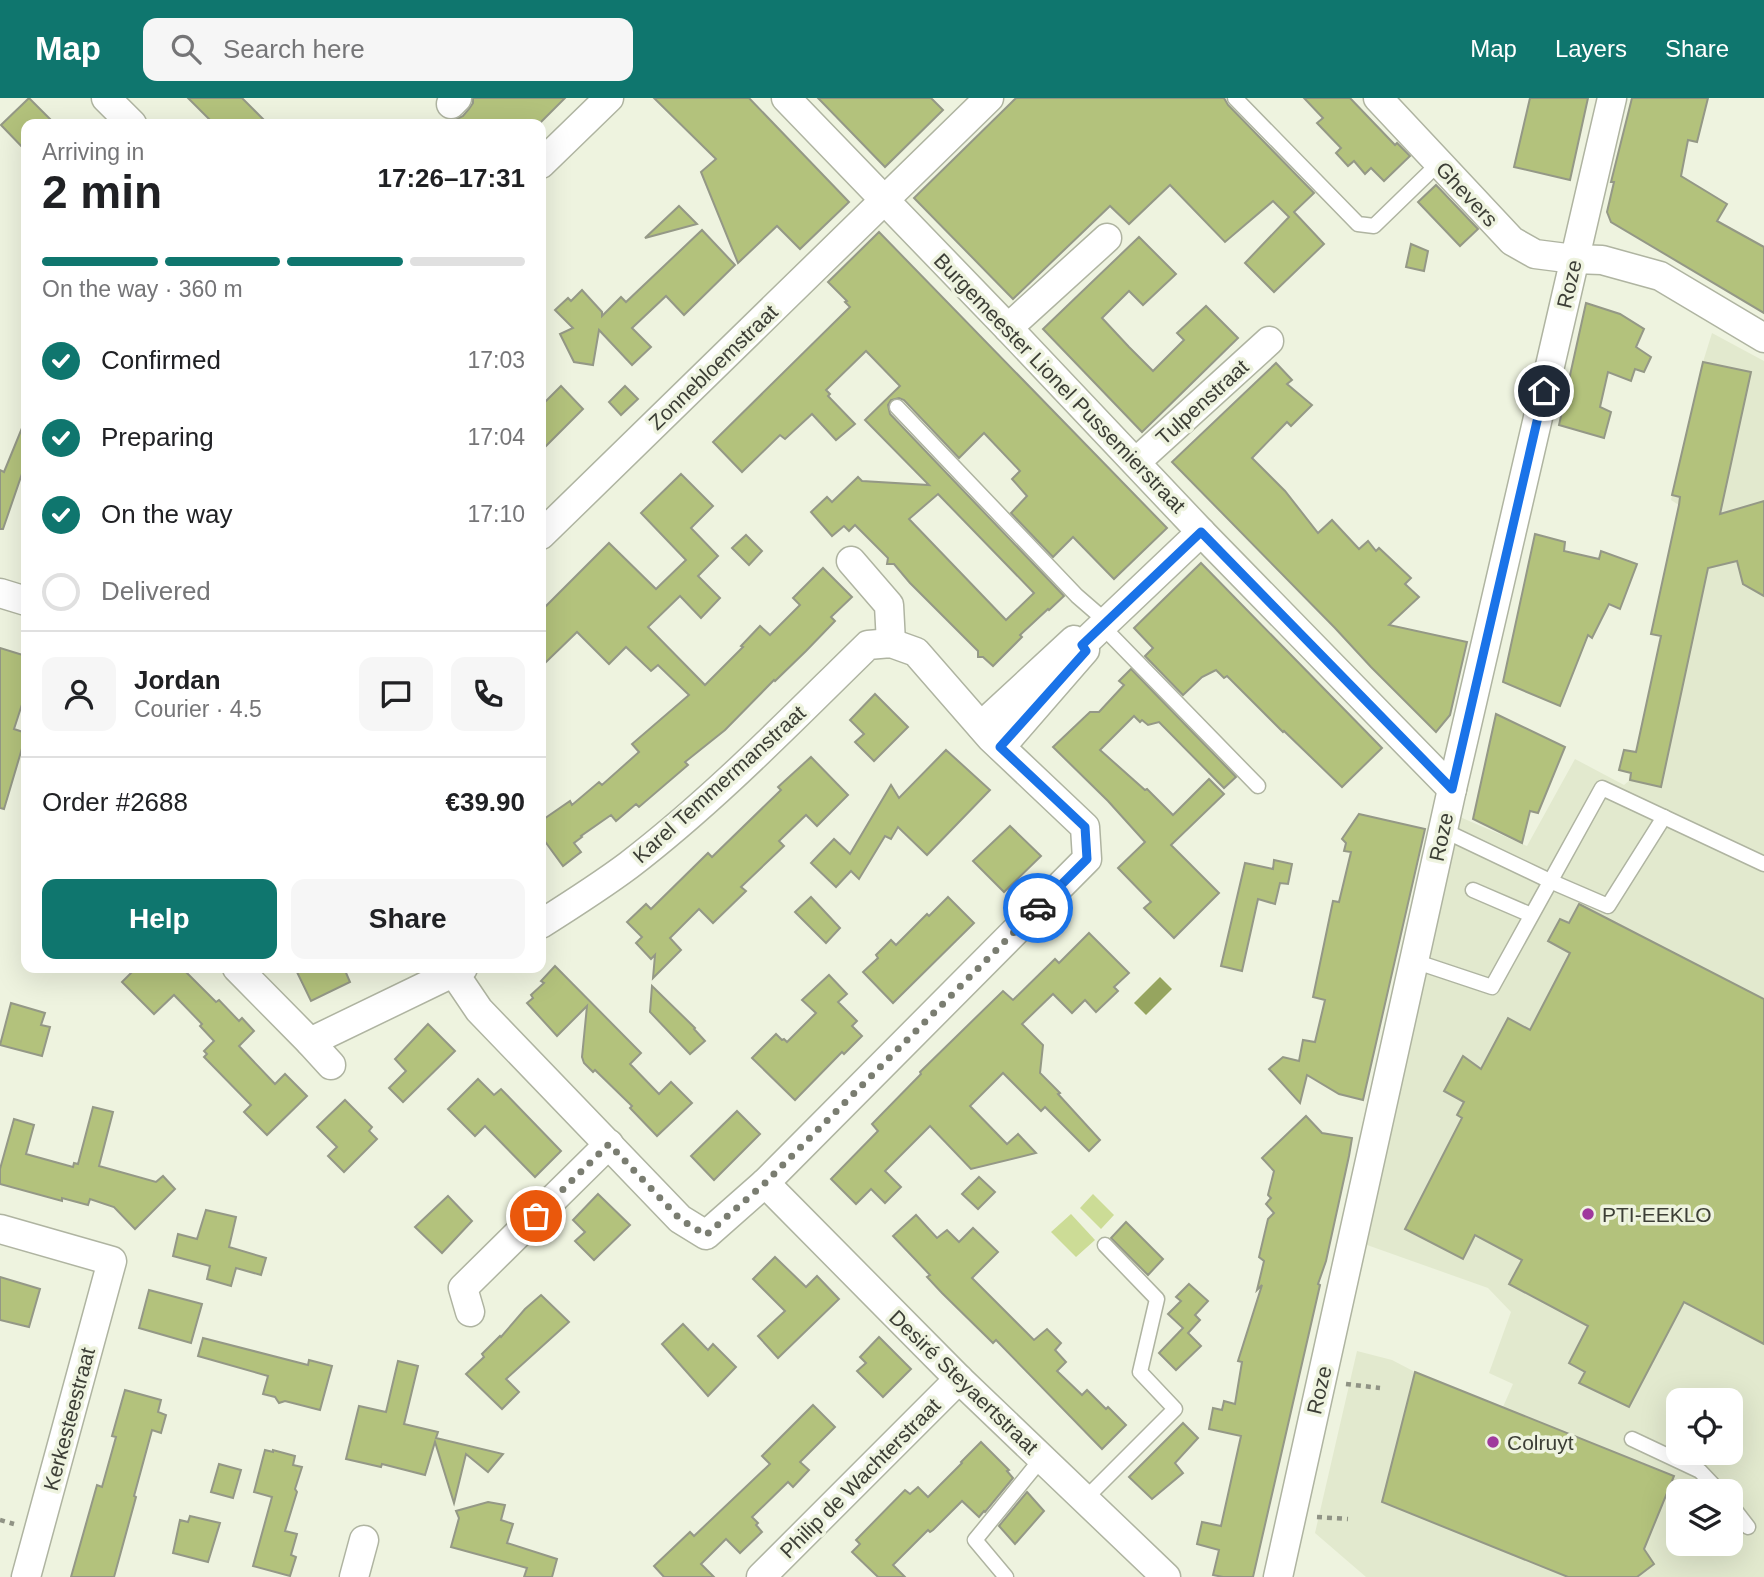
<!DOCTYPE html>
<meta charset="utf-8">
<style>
:root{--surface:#fff;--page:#f6f6f6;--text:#202124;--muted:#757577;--line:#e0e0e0;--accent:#0f766e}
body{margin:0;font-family:Helvetica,sans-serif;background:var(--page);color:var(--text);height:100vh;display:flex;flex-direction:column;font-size:26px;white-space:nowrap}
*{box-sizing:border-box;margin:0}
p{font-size:23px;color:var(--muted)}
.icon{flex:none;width:38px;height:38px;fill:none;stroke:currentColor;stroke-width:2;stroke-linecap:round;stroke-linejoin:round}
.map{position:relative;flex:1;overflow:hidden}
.panel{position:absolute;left:21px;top:21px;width:525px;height:854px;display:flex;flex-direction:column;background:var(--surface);border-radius:14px;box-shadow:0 7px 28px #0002}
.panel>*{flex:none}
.controls{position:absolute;left:1666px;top:1290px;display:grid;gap:14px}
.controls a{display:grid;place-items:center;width:77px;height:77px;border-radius:14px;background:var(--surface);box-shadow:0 7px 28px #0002;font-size:35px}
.pin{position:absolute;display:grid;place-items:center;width:60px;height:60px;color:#fff;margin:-30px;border:4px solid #fff;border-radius:50%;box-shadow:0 2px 7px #0007}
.courier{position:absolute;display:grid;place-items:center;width:70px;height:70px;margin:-35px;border:5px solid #1a73e8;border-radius:50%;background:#fff;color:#222;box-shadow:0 2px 9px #0007}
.overview em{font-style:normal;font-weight:800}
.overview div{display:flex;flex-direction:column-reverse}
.overview{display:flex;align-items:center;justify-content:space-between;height:119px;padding:0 21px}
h1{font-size:46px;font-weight:800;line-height:52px}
.bar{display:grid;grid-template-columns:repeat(4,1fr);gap:10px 7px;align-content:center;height:84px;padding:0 21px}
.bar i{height:9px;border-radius:5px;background:var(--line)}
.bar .current{background:var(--accent)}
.bar p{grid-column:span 4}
.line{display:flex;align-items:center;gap:18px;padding:0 21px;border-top:2px solid var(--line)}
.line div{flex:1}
.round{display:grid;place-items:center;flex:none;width:74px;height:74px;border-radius:14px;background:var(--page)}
ol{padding:0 21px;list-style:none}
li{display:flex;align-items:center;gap:21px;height:77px}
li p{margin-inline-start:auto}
li .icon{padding:7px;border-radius:50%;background:var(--accent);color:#fff;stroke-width:4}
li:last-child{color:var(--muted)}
li i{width:38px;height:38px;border:4px solid var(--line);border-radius:50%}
.primary-button{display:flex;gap:14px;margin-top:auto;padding:14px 21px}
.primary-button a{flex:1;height:80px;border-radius:14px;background:var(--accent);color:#fff;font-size:28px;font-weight:800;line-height:80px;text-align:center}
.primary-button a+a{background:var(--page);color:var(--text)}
header{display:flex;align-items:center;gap:42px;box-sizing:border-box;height:98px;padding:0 35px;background:var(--accent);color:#fff}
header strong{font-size:33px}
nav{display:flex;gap:38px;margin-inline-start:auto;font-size:24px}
.search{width:490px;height:63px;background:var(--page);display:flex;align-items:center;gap:18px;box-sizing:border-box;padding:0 24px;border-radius:14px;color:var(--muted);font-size:26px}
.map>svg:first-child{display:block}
.built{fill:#e2e9ce;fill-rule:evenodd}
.green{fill:#ccdc96}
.water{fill:#96a55f}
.building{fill:#b3c27c;stroke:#949886;stroke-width:2;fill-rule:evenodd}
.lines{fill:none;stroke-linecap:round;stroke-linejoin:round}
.lane-casing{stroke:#afb4a1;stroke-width:17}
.street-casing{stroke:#afb4a1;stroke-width:31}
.path{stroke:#909385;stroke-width:4.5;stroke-dasharray:5 5;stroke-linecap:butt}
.lane{stroke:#fff;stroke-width:14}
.street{stroke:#fff;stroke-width:28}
.done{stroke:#7a7d71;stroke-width:7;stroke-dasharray:0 12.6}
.route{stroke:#1a73e8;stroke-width:9}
.poi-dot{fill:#9f399d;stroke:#eef3df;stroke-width:2.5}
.labels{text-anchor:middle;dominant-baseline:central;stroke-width:7;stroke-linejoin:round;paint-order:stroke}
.street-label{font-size:21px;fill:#3c3e36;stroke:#eef3df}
.poi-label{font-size:21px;fill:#3c3e36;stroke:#eef3df;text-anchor:start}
</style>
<header>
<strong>Map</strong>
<div class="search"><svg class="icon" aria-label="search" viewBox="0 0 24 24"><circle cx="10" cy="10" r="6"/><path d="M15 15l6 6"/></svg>Search here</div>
<nav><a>Map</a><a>Layers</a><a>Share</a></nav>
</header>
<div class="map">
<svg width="1764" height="1479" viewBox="0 0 1764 1479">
<rect width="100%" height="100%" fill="#eef3df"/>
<!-- built -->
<path class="built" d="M1712,235l52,28v1216h-398l-51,-44 42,-182 35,9 23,12 88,35 10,-23 -24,-11 22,-61 -23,-24 -135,-48 107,-423 67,29 48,-87 49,26 6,-5 58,-269 -17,-11 32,-138zM1678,1302h53v52h-53zM1678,1393h53v53h-53z"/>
<!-- green -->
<g class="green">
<polygon points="1093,1096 1114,1117 1101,1131 1080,1110"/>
<polygon points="1071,1116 1095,1142 1076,1159 1051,1134"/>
</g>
<!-- water -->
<polygon class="water" points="1160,879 1172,891 1146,917 1134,905"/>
<!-- building -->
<g class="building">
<polygon points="29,0 55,26 26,26 26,53 1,27"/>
<polygon points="188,0 242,0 268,26 214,26"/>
<polygon points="473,0 565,0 539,26 442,26 446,22 455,22 463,18 469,11 473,5"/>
<polygon points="654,0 749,0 849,104 800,151 777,128 738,165 701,74 716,61"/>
<polygon points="818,0 931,0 943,12 885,69"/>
<polygon points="1016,0 1224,0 1228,7 1314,95 1294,114 1324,146 1274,194 1245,165 1289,119 1273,103 1225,144 1170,87 1129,126 1110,108 1013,201 914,100"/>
<polygon points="1304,0 1350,0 1395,47 1397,45 1410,58 1384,83 1371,70 1365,76 1354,63 1348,68 1336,55 1341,50 1317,25 1323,20"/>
<polygon points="1530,0 1588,0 1570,82 1514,69"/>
<polygon points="1632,0 1708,0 1697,44 1688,42 1681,78 1727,106 1717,123 1764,149 1764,215 1611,124 1607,114 1614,84 1611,84"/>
<polygon points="1436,87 1478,131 1460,148 1418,104"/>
<polygon points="679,108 697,126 645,140"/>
<polygon points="702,132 735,167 684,217 666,198 632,230 651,249 632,267 599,232 593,267 574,264 560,236 573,230 555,212 568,200 571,203 582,192 602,214 602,218 621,199 626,204"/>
<path d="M879,134l288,296 -53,51 -41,-42 -20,20 -42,-44 16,-17 -15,-17 8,-8 -36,-38 -25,25 -55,-58 -5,-2 -8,2 -3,5 2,9 174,182 -15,14 -1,-1 -28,26 2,2 -29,29 -10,-9h-5v-6l-68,-68 -16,-19h-7l1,-6 -33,-33 -6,6 -5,-5 -12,10 -21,-24 16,-15 5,5 26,-25 4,4 67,4 -64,-65 35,-34 -34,-35 -40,39 4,4 -2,2 27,28 -19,16 -24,-26 -27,25 -5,-4 -38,37 -29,-30 137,-135 -5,-5 2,-1 -19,-19zM938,396l96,99 -28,27 -97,-101z"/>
<polygon points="1139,139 1176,176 1143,207 1129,193 1102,220 1129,249 1153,273 1184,242 1177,235 1206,208 1238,240 1142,334 1043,231"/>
<polygon points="1411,146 1428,153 1424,173 1406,169"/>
<polygon points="1586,205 1620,216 1644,231 1636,249 1651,259 1644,274 1635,271 1631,283 1608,274 1600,309 1611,314 1604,340 1559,327"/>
<polygon points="1703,264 1751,274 1720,416 1764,403 1764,498 1743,486 1737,463 1708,470 1661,689 1630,682 1631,675 1619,672 1624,652 1636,654 1661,538 1651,536 1679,407 1680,399 1672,397"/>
<polygon points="1276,265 1292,282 1287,286 1312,307 1291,328 1287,324 1252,360 1285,393 1318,435 1332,422 1359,451 1368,443 1376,453 1379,450 1411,480 1405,486 1419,499 1389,527 1467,544 1450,617 1436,634 1371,569 1335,530 1172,364"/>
<polygon points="561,288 583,311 541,353 541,308"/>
<polygon points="625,288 638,301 621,317 609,304"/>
<polygon points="22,330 26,331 26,364 3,431 0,431 0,372 4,374"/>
<polygon points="681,376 713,408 691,430 718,458 698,478 720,500 701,520 680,498 648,529 705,587 743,549 741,548 760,528 770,537 800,507 793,500 823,470 852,499 831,519 835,523 806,553 775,583 774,582 725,632 685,664 688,667 639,709 636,706 616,723 611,717 581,738 582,739 574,745 581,754 563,768 541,738 541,723 570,703 572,707 599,684 602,687 639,654 632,646 689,597 658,567 651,573 626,549 609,566 577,534 541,569 541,513 609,445 656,491 686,462 641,415"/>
<polygon points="1535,436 1565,444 1564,453 1599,461 1601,453 1637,466 1620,511 1609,506 1592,540 1588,537 1560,608 1503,584"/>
<polygon points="746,437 762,453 749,467 732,450"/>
<polygon points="1201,465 1382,650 1342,689 1284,633 1283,634 1227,578 1224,580 1216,572 1202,579 1183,597 1145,558 1153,550 1134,530"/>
<polygon points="0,550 26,558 26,594 14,631 26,635 26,637 4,711 0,710"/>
<polygon points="1131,571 1236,679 1224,690 1159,624 1148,627 1142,622 1140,624 1134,618 1100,652 1145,692 1147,691 1173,717 1209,681 1224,696 1171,747 1219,795 1174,840 1144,810 1151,804 1118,770 1145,744 1108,703 1053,649 1090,614 1099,614 1124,587 1119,583"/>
<polygon points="875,596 908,629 874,663 855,644 864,636 850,622"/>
<polygon points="1496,616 1565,649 1538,715 1530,713 1522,745 1473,721"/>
<polygon points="946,652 990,692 927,757 898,729 891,741 885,738 859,781 851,773 836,789 811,765 834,741 850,756 891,687 899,700"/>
<polygon points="811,659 848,697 817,728 806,717 779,743 784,748 741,789 746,793 713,825 699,811 670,840 681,852 653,880 655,857 651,861 636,845 642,839 627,824 646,806 651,811 708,755 712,759 781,692 778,689"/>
<polygon points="1359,716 1425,731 1363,1002 1339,996 1307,977 1300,1005 1269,971 1283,959 1299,963 1303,942 1315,944 1325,902 1313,899 1333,803 1339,804 1351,754 1344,753 1346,745 1342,741"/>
<polygon points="1010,728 1041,758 1004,794 973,763"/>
<polygon points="1274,762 1292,766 1288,786 1280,785 1275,806 1258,801 1242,873 1221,868 1245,765 1273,771"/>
<polygon points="811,799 840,830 826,845 795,814"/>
<polygon points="948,799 974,825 893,905 863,874 878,860 876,857 891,842 896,847 927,816 929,818"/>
<polygon points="1579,806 1764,901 1764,1246 1684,1204 1629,1309 1579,1285 1585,1274 1569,1265 1588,1228 1509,1186 1522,1162 1475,1137 1463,1161 1405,1131 1462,1020 1457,1017 1464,1004 1444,993 1463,958 1481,971 1508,920 1530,932 1570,855 1548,843 1560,821 1569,825"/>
<polygon points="1089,835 1129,875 1114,889 1118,893 1096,914 1085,902 1072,915 1053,896 1022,926 1043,947 1040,975 1060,995 1058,996 1100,1042 1089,1053 1045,1009 1041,1013 1003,975 970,1008 1007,1046 1018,1036 1036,1055 971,1071 930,1028 885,1073 901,1089 885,1105 871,1091 856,1106 831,1081 878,1033 872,1026 921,976 920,974 1003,893 1013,902 1055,861 1059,865"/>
<polygon points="555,868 641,955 630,966 659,996 671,984 692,1005 657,1038 630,1010 632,1008 595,972 593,974 584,965 582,959 587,908 557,938 527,905 533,900 531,897 544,885 541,883"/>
<polygon points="136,870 182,870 216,904 219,902 239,923 242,920 254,933 239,948 275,986 285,976 307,998 267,1037 244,1014 251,1007 204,959 207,956 204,953 214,943 200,928 202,926 174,897 154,916 122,884"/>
<polygon points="295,870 344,870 350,884 311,903"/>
<polygon points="829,877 847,896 838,904 857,923 852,928 862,938 844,956 842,954 795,1002 752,960 776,936 782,942 784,941 787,944 816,915 802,902"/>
<polygon points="652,888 695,930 694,931 705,943 690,956 650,914"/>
<polygon points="11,905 45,915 41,927 50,929 42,958 0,947"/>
<polygon points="428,926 455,953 403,1004 389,990 406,973 395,961"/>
<polygon points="478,981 494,997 501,991 561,1053 535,1079 485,1028 475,1038 448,1011"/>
<polygon points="345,1002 372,1029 369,1033 377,1041 344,1074 328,1058 337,1049 317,1029"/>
<polygon points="93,1009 113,1014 99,1068 156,1084 163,1078 175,1091 135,1131 114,1109 90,1101 88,1107 62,1100 62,1103 0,1086 0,1071 14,1021 34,1027 26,1056 73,1069 74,1065 78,1066"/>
<polygon points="737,1013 760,1036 714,1082 691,1058"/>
<polygon points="1306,1018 1322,1035 1352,1040 1349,1058 1326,1163 1318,1186 1320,1187 1253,1479 1223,1479 1213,1477 1219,1452 1197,1446 1202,1424 1221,1428 1241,1338 1209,1331 1213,1310 1222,1312 1224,1303 1235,1306 1242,1264 1238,1263 1262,1187 1257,1192 1264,1163 1259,1159 1268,1121 1274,1115 1266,1106 1271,1100 1268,1097 1274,1073 1262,1060"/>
<polygon points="979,1079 995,1094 978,1111 962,1096"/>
<polygon points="598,1096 630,1127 594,1162 575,1143 585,1134 573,1122"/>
<polygon points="448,1098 472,1123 442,1155 415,1129"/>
<polygon points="206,1112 236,1119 229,1149 266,1160 261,1177 236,1170 231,1188 207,1181 210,1168 173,1158 178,1136 197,1141"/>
<polygon points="916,1117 937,1140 947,1132 959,1144 973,1130 998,1154 972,1180 1034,1242 1047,1231 1061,1245 1055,1252 1066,1264 1057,1273 1082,1297 1087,1292 1106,1311 1108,1309 1126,1327 1102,1351 996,1242 993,1245 942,1195 927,1179 930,1177 893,1138"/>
<polygon points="1126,1124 1163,1161 1148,1177 1111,1140"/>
<polygon points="775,1159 806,1189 817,1178 839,1201 778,1260 758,1238 785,1213 753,1181"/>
<polygon points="0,1179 40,1191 29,1229 0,1222"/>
<polygon points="1189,1186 1208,1203 1195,1217 1200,1222 1188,1235 1201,1248 1176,1272 1159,1255 1183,1230 1168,1216 1181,1203 1176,1199"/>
<polygon points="149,1192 202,1206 191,1245 139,1230"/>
<polygon points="541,1197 569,1224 506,1281 519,1294 502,1311 466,1276 484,1259 482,1256 500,1238 501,1239 525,1211"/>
<polygon points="683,1226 708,1252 713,1246 736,1269 708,1298 662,1246"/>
<polygon points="879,1239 911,1271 883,1299 857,1273 866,1265 860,1259"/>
<polygon points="203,1240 308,1267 309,1262 332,1268 320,1312 285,1303 279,1305 275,1299 263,1296 268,1278 198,1258"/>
<polygon points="398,1263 418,1268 404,1326 438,1334 436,1340 503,1356 488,1374 466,1356 454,1405 435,1344 425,1377 382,1366 381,1369 346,1361 359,1308 386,1314"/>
<polygon points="1415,1274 1674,1378 1644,1451 1654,1466 1637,1479 1568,1479 1382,1404"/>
<polygon points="125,1292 161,1302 158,1314 166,1317 161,1335 152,1332 134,1398 136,1399 114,1479 71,1479 97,1387 102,1389 116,1339 112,1338"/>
<polygon points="813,1307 835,1329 800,1364 809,1372 793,1389 788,1384 752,1419 758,1425 756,1427 762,1434 740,1455 726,1441 701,1466 714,1479 664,1479 654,1468 690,1434 694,1438 770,1366 762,1358"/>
<polygon points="1183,1325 1198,1340 1175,1365 1183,1375 1152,1401 1129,1379"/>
<polygon points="981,1344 1009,1372 1007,1373 1013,1380 985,1414 984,1413 979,1419 962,1403 933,1432 930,1434 928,1432 893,1467 905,1479 878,1479 852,1454 860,1446 856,1442 905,1392 910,1396 918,1389 928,1399 962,1365 961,1364"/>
<polygon points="265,1352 273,1354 273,1352 295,1358 293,1367 302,1369 295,1391 297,1394 285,1433 297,1436 291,1457 296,1459 290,1478 253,1468 272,1399 254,1394"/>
<polygon points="219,1366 241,1372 233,1400 211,1394"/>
<polygon points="1027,1394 1044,1413 1015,1446 999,1428"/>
<polygon points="488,1404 505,1407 501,1422 513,1426 507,1445 557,1461 552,1479 524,1479 527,1470 451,1449 459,1420 456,1413"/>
<polygon points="190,1418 220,1425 208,1464 173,1455 180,1422 188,1424"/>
</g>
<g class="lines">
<!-- lane casing -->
<g class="lane-casing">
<g id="lane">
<polyline points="1235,0 1358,126 1374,128 1439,65"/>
<polyline points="897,309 1077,498 1107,524"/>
<polyline points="1102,528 1258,688"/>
<polyline points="1443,732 1550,783 1608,808 1664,719"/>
<polyline points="1473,792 1531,817"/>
<polyline points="1414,863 1492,889 1602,690 1764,766"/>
<polyline points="1632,1341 1700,1373 1719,1393"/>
<polyline points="1085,1401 1175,1311 1140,1274 1157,1201 1105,1147"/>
<polyline points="1731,1407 1748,1429"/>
<polyline points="1006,1479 975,1442 1042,1360"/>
</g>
</g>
<!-- street casing -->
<g class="street-casing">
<g id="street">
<polyline points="106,0 132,26"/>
<polyline points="786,0 1008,230 1201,434 1452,691"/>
<polyline points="1378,0 1512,143 1535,156 1574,161 1602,162 1660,178 1764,240"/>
<polyline points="451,6 457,0"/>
<polyline points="541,66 609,0"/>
<polyline points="1008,230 1107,140"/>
<polyline points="1136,364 1269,243"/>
<polyline points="541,437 989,0"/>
<polyline points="851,463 889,507 891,545"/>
<polyline points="0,495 26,503"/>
<polyline points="1082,547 1201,434"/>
<polyline points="981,628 1074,542 1082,547"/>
<polyline points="1001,649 1085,552"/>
<polyline points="237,870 310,944"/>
<path d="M454,875l25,37 201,209 26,16 59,-52 322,-324 -2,-32 -94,-89 -75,-86 -25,-9 -23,2c-77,75 -153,154 -239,220 -28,21 -58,40 -88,59"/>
<polyline points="331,967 310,944 463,870"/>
<polyline points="765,1085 959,1281 1166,1479"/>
<polyline points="0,1131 112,1163 26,1479"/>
<polyline points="470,1214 463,1190 609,1046"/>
<polyline points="354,1479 364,1442"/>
<polyline points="761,1479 959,1281"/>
<polyline points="1278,1479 1452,691 1612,0"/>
</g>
</g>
<!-- path -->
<g class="path">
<polyline points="1346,1286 1380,1290"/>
<polyline points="1317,1419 1348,1421"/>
<polyline points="0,1422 14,1426"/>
</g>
<!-- lane -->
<use href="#lane" class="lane"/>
<!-- street -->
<use href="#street" class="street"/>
</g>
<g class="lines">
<!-- done -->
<polyline class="done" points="536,1118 609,1046 680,1121 706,1137 765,1085 1038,810"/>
<!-- route -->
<polyline class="route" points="1038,810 1087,761 1085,729 1000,649 1086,553 1082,547 1201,434 1452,691 1544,293"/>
</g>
<!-- markers -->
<g class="poi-dot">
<circle cx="1588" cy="1116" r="7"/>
<circle cx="1493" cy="1344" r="7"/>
</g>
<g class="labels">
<!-- street labels -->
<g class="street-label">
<text transform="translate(1467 96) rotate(47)">Ghevers</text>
<text transform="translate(1569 186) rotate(-77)">Roze</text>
<text transform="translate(713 269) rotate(-44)">Zonnebloemstraat</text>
<text transform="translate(1060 285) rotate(46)">Burgemeester Lionel Pussemierstraat</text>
<text transform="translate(1202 304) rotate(-42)">Tulpenstraat</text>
<text transform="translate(719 686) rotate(-42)">Karel Temmermanstraat</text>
<text transform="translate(1441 739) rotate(-78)">Roze</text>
<text transform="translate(964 1284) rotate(44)">Desiré Steyaertstraat</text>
<text transform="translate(1319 1292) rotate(-77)">Roze</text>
<text transform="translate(69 1321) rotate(-75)">Kerkesteestraat</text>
<text transform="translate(860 1380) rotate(-45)">Philip de Wachterstraat</text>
</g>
<!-- poi labels -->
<g class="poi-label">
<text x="1602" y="1116">PTI-EEKLO</text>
<text x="1507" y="1344">Colruyt</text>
</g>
</g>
</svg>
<div class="controls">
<a><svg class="icon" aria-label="locate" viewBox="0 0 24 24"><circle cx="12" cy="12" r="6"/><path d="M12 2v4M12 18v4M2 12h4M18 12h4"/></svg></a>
<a><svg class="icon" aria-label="layers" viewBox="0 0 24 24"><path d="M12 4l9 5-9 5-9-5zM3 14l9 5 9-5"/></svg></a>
</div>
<div class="pin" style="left:536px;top:1118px;background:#ea580c"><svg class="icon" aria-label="bag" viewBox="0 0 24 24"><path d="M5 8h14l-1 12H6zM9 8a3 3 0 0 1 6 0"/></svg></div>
<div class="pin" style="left:1544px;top:293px;background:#1f2937"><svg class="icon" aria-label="home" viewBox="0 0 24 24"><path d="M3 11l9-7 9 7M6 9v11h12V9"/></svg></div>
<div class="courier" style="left:1038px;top:810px"><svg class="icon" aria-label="car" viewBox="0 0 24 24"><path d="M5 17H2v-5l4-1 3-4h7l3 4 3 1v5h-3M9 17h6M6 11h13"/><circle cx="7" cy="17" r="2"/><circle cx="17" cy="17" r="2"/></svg></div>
<section class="panel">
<div class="overview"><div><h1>2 min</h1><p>Arriving in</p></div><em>17:26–17:31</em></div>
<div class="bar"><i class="current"></i><i class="current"></i><i class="current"></i><i></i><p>On the way · 360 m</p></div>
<ol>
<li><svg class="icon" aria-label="check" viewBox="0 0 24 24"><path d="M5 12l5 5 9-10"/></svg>Confirmed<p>17:03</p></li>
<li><svg class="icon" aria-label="check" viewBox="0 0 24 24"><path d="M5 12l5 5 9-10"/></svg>Preparing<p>17:04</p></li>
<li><svg class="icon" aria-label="check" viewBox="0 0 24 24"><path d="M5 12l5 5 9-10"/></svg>On the way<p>17:10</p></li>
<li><i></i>Delivered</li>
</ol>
<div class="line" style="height:126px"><a class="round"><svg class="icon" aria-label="person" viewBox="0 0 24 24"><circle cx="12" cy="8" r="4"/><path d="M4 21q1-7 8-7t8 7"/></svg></a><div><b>Jordan</b><p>Courier · 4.5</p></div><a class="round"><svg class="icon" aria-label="chat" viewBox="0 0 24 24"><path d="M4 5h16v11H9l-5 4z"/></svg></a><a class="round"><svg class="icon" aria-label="phone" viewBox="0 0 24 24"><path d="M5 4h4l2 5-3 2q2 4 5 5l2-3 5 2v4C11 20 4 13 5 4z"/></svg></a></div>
<div class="line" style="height:91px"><div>Order #2688</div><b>€39.90</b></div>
<div class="primary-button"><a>Help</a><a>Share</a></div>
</section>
</div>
